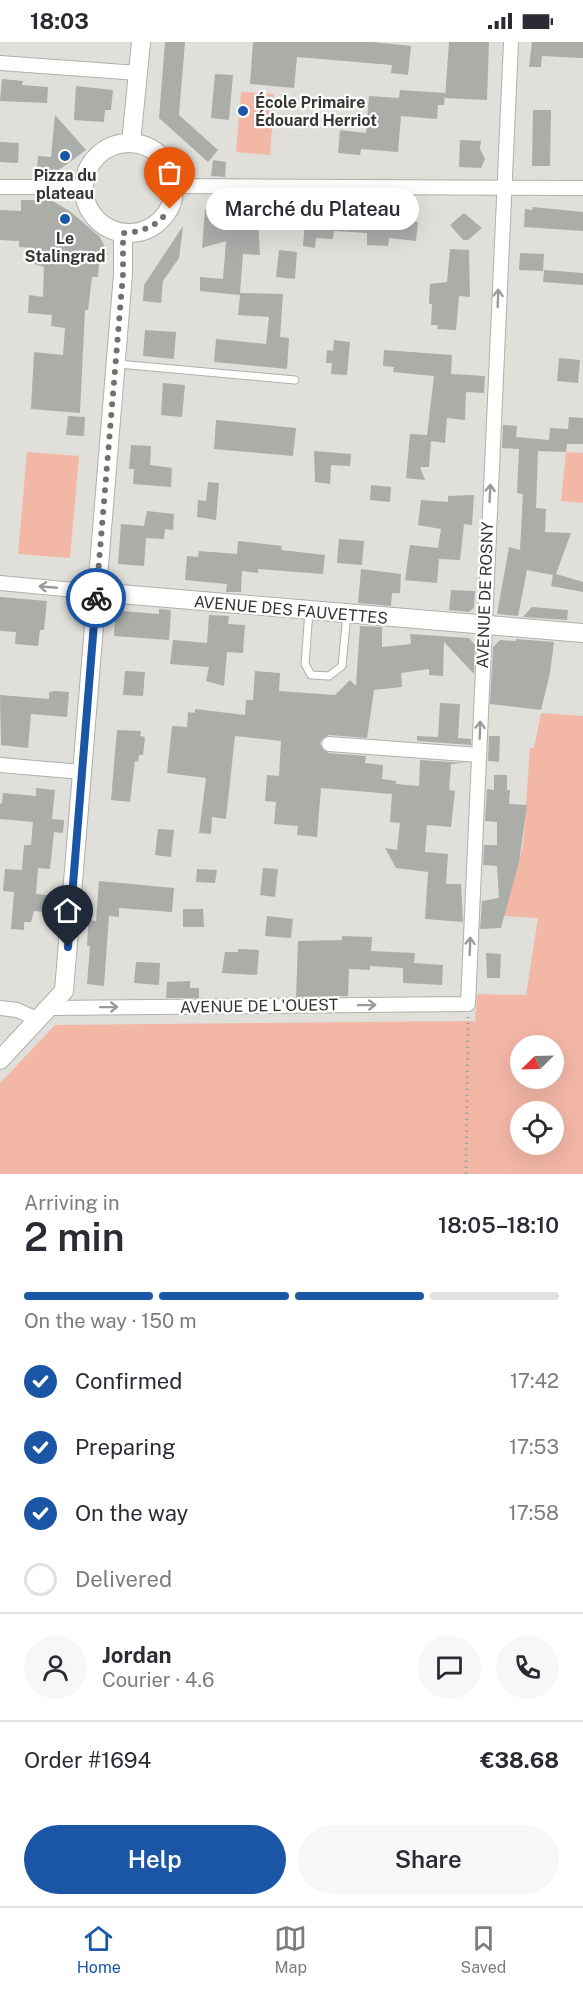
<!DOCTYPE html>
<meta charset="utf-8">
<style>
:root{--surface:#fff;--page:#f7f7f7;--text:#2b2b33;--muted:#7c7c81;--line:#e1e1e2;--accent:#1a55a6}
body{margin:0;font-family:"Public Sans",sans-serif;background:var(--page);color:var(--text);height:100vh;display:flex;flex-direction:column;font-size:22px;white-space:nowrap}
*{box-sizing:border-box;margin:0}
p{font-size:20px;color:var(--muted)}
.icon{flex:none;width:33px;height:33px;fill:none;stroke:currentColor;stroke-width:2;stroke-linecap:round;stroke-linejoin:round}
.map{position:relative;height:1132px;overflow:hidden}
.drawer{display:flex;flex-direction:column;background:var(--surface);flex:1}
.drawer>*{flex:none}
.needle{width:39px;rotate:247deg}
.controls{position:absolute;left:510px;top:993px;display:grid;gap:12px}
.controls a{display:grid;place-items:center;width:54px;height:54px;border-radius:50%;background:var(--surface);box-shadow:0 6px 24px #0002;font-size:30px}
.pin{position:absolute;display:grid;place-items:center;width:51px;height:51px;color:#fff;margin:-62px -26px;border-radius:50% 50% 50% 0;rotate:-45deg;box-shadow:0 0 6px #0007}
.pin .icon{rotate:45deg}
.courier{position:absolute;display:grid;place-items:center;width:60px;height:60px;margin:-30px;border:4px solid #1a55a6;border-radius:50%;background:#fff;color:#222;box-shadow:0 2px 8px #0007}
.bubble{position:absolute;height:42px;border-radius:21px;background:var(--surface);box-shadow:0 6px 24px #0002;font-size:20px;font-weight:600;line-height:42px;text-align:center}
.head em{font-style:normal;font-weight:600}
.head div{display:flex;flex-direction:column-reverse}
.head{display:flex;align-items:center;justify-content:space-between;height:102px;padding:0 24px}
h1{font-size:39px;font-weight:600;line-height:45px}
.bar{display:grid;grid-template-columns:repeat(4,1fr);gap:9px 6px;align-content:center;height:72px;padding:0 24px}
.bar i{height:8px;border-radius:4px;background:var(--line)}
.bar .selected{background:var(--accent)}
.bar p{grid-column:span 4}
.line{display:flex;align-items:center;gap:15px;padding:0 24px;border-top:2px solid var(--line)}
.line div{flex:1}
.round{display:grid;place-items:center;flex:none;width:63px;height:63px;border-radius:32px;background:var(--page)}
ol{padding:0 24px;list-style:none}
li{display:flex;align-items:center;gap:18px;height:66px}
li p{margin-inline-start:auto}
li .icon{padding:6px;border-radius:50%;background:var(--accent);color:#fff;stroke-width:4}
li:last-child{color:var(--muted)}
li i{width:33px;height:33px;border:3px solid var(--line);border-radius:50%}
.primary-button{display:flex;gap:12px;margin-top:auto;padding:12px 24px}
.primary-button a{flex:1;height:69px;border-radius:36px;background:var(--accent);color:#fff;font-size:24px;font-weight:600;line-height:69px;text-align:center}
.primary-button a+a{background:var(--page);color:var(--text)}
.status{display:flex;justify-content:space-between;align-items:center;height:42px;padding:0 30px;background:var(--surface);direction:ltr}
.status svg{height:16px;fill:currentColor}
.dock{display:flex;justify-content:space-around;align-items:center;height:84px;border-top:2px solid var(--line);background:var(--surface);font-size:16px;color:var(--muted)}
.dock a{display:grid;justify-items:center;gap:3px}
.dock .selected{color:var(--accent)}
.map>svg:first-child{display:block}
.green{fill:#f3b7a6;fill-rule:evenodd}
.building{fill:#abada9}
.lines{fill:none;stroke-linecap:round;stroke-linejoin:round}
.service-casing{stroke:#b0afab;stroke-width:9}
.minor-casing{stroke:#b0afab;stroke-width:16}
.tertiary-casing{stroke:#b0afab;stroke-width:20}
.path{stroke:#a5a4a1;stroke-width:3;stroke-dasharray:1.5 4.5;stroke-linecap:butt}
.service{stroke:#fff;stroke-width:7}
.minor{stroke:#fff;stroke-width:14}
.tertiary{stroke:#fff;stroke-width:18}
.oneway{stroke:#9a9a9a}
.done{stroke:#72716e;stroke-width:6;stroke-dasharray:0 10.8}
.route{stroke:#1a55a6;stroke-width:8}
.poi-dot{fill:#1a55a6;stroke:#fff;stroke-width:2}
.labels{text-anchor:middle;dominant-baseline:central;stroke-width:4.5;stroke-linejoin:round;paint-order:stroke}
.poi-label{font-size:16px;font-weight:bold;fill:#363634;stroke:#fff}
.street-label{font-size:16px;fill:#363634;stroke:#fff}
</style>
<div class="status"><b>18:03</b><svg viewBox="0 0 49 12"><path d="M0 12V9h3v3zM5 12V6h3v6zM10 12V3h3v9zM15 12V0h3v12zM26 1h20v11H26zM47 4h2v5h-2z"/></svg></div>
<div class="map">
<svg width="583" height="1132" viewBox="0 0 583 1132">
<rect width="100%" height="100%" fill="#e0dfda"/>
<!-- green -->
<g class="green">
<polygon points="241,50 274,52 270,113 236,110"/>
<polygon points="27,410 79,414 70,516 18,512"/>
<polygon points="566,410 583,411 583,461 561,459"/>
<path d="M541,671l42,3v458h-583v-91l55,-58 420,-4 2,-27 49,1 12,-77 -34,-2 19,-70 7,-98h4zM520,1004h34v32h-34zM520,1070h34v32h-34z"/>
</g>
<!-- building -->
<g class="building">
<polygon points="165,0 185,0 179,73 218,108 208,120 159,76"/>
<polygon points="253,0 372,0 411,4 408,33 391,31 392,23 297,15 294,46 250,42"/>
<polygon points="449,0 489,0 487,58 445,56"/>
<polygon points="532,0 583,0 583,16 542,14 541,25 529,25"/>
<polygon points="215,32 233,33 229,78 211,76"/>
<polygon points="2,37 23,39 22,43 48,45 47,61 0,59"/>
<polygon points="76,44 113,48 111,68 105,68 104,80 74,78"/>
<polygon points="400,48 445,51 444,63 438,63 437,77 401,74 398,110 361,107 360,113 338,111 340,88 366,91 369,54 399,56"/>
<polygon points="533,68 551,68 550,124 532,124"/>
<polygon points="55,73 86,108 48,136 40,136 40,130 37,130 38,114 51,115"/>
<polygon points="460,98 481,99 480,107 485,117 481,126 459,125"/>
<polygon points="0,100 19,101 18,121 0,120"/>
<polygon points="213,118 226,120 225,135 211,134"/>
<polygon points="40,154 53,159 71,170 100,195 108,212 100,212 98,235 92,235 88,268 85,268 80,371 31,367 34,310 63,313 65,286 51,284 52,273 28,271 29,253 43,255 44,225 34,222 35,206 19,205 19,199 0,198 0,168 21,169 21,158 39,158"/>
<polygon points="224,160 228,173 258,175 260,213 243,212 240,251 283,252 280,295 289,296 287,327 214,320 216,297 266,302 269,275 238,273 240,253 200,249 200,235 223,237 226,199 202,206 205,167"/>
<polygon points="533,165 583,170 583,189 524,185 525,167 532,168"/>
<polygon points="464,171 482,186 468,198 463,198 450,183"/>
<polygon points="340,172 418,180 416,199 389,196 388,204 367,203 367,191 334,189 333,197 316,196 315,206 303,204 305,179 334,182 335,173"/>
<polygon points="183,184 179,216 163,239 161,261 143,259 144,243"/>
<polygon points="450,207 469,208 470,255 459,254 456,288 437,287 438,283 431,283 432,262 429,262 430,242 447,240"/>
<polygon points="279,208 297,210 295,237 276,235"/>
<polygon points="520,211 544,212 543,229 519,228"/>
<polygon points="544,228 583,231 583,243 543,240"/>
<polygon points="145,288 176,290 174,317 143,314"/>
<polygon points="334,298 350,300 347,333 331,332 332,321 326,321 327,308 333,309"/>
<polygon points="384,308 452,313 451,332 485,334 484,351 466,350 465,378 447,376 445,401 431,399 429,425 420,425 425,438 406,436 410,392 427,393 434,334 393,330 394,325 383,324"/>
<polygon points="559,316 580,318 578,341 557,339"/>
<polygon points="163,341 185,343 182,375 161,373"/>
<polygon points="68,374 85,375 84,394 66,393"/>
<polygon points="569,375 583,376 583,402 567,402 566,410 538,409 536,466 546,467 545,490 571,491 556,532 583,540 583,550 551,544 553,533 527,528 518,574 497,572 509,505 520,508 523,452 517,451 519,407 502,406 503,383 517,384 516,395 549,398 550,386 568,387"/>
<polygon points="216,378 296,386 293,414 214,407"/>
<polygon points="131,403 151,404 150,423 172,426 171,445 133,442 134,427 129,427"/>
<polygon points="314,409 351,412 350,424 331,423 330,442 315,440"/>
<polygon points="208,440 219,441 216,478 197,475 198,458 206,459"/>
<polygon points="371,443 391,445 390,460 370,458"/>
<polygon points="474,453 472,483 464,482 460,518 439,517 437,541 405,538 410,503 438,506 441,487 418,483 421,458 448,460 448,454"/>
<polygon points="147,469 174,472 173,488 165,487 164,497 146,496 144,524 118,522 121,482 144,484"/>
<polygon points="339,497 364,499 362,523 337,521"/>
<polygon points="238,499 282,504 281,508 325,513 323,532 258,527 258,531 242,529 241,550 226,550 227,542 185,538 187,514 198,515 199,509 237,512"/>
<polygon points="361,527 401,532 400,551 392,551 391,564 358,561"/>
<polygon points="451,548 475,549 474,566 469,570 449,568"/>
<polygon points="0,555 47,559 44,588 40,588 38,604 15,602 16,590 0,589"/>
<polygon points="532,565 568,568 567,578 523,575"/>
<polygon points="159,567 171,568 169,598 114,594 115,574 122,569 159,572"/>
<polygon points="209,573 229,574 228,582 245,583 243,611 227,610 224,644 206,639 209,625 170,622 173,598 207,601"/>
<polygon points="360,584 382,585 382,605 411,602 410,592 469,596 475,603 474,632 444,600 443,634 429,633 429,627 401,631 402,645 374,648 367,696 329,693 322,697 320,702 328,711 366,714 365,721 383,723 382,737 396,739 396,742 419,744 420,718 466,721 451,722 449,748 455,749 451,785 427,783 425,810 448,812 446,842 461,842 463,880 425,877 428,830 396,826 385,806 397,808 400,781 390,780 392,752 321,746 317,795 297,793 298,784 274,782 276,760 265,759 267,733 279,734 281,699 235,694 226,777 212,775 211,792 199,791 206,736 167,731 172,684 187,685 188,670 195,671 195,667 245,673 246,658 253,658 255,629 280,631 279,649 335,653 350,638 356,644"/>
<polygon points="516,597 554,600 550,631 541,668 490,662 493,605 500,598 516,599"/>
<polygon points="125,629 145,630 143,654 123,653"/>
<polygon points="55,649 69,650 67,675 31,672 28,706 1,703 0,653 49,657 49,650"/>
<polygon points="440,661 460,662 458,696 471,697 471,703 417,699 417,694 438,695"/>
<polygon points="117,688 141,689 140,694 145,695 143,713 139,713 138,720 135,719 130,760 111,758"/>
<polygon points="489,694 500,694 499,720 488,719"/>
<polygon points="494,733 507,733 507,748 510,748 509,762 527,763 519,820 501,886 480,887 482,859 499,856 497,824 483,823 484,803 497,803 497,780 485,779 487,747 494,748"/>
<polygon points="36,746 55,748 52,777 64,778 63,791 54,790 50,827 38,826 36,852 48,853 47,870 34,869 31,880 24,880 24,888 11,887 14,850 3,849 5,827 22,828 24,803 31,803 33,780 0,777 0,761 2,762 3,751 36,754"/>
<polygon points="158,787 174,788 171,815 155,813"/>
<polygon points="263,826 278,827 275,855 260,853"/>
<polygon points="197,827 217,828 215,841 196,840"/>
<polygon points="99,839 174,846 172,870 119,866 119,875 109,874 104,944 87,942 90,904 87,904 88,885 89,878 96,879"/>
<polygon points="183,867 203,867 204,885 183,885"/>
<polygon points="267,874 293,877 291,896 265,894"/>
<polygon points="342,894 372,895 371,909 415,911 414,921 443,923 442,943 403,941 403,926 370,924 370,928 349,927 348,954 296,955 298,899 342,898"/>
<polygon points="238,907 259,908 257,933 222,931 225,910 238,910"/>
<polygon points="486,911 501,912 500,936 487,936"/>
<polygon points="136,920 160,921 159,943 134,941"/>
<polygon points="190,939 190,946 199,946 199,956 166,956 167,940"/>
</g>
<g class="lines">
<!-- service casing -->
<g class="service-casing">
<g id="service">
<polyline points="118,322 295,338"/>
<polyline points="309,569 305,622 311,633 329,634 342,624 347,572"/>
</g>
</g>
<!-- minor casing -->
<g class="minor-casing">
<g id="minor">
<polyline points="0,21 138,31"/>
<polyline points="175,144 583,146"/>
<polyline points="0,145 84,145"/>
<polyline points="0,541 96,550"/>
<polyline points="329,702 479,713"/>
<polyline points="0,723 82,730"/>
<polyline points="0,966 17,968 39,978"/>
<polyline points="50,966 468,962 511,0"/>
</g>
</g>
<!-- tertiary casing -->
<g class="tertiary-casing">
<g id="tertiary">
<polyline points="131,101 141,0"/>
<circle cx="129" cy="146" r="45"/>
<polyline points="96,550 583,591"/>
<polyline points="0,1018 64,949 123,232 123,191"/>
</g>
</g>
<!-- path -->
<polyline class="path" points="466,1132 468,975"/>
<!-- service -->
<use href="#service" class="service"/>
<!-- minor -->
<use href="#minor" class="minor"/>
<!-- tertiary -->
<use href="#tertiary" class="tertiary"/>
</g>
<!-- one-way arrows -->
<defs><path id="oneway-shaft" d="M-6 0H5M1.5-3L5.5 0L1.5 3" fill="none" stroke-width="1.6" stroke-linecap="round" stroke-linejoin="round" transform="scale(1.5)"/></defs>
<g class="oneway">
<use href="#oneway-shaft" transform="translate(498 256) rotate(-88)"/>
<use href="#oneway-shaft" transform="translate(490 451) rotate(-87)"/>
<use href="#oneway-shaft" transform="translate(48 545) rotate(-175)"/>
<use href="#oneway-shaft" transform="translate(480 688) rotate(-88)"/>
<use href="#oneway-shaft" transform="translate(470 904) rotate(-88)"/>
<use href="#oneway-shaft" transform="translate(367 963) rotate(-1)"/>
<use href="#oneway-shaft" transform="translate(109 965) rotate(-1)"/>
</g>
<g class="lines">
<!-- done -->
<path class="done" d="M96,556l27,-324v-41c21,-1 34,-7 47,-24"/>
<!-- route -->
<polyline class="route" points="68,905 96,556"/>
</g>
<!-- markers -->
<g class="poi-dot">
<circle cx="243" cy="69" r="6"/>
<circle cx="65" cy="114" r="6"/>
<circle cx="65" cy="177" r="6"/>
</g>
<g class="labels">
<!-- poi labels -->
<g class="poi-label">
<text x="255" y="60" text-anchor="start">École Primaire<tspan x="255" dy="18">Édouard Herriot</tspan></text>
<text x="65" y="133">Pizza du<tspan x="65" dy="18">plateau</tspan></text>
<text x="65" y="196">Le<tspan x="65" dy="18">Stalingrad</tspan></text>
</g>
<!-- street labels -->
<g class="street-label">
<text transform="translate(485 553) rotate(-88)">AVENUE DE ROSNY</text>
<text transform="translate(291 568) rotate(5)">AVENUE DES FAUVETTES</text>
<text transform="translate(259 964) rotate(-1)">AVENUE DE L'OUEST</text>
</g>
</g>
</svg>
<div class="controls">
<a><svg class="needle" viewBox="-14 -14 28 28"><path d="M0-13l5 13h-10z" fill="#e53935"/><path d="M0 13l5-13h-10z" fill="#7c7c81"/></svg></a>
<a><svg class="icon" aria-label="locate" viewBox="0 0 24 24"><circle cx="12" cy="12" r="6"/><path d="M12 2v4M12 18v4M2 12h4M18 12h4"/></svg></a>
</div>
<div class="pin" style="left:170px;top:167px;background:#ea580c"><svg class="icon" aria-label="bag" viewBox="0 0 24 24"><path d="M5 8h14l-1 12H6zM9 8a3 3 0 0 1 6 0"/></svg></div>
<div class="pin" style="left:68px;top:905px;background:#1f2937"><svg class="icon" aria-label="home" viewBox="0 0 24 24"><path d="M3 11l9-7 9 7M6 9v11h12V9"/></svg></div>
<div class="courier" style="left:96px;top:556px"><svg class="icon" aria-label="bike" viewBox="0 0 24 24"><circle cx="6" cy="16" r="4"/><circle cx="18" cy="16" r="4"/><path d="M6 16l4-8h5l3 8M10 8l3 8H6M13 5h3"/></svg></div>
<div class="bubble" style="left:206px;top:146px;width:213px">Marché du Plateau</div>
</div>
<section class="drawer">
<div class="head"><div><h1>2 min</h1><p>Arriving in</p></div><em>18:05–18:10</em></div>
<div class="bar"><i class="selected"></i><i class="selected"></i><i class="selected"></i><i></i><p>On the way · 150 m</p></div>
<ol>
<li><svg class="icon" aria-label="check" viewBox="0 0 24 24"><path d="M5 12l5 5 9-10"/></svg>Confirmed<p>17:42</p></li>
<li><svg class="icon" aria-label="check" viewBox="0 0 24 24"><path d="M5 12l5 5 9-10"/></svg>Preparing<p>17:53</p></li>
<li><svg class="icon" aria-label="check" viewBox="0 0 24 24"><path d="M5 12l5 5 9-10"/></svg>On the way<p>17:58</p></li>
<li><i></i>Delivered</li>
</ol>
<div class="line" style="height:108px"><a class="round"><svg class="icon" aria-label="person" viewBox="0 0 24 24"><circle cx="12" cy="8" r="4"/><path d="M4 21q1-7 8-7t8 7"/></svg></a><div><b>Jordan</b><p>Courier · 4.6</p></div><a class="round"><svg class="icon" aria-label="chat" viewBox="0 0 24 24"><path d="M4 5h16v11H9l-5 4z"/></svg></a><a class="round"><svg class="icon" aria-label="phone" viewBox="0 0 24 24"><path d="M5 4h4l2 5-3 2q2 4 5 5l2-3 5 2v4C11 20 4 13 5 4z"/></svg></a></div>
<div class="line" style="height:78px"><div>Order #1694</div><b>€38.68</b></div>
<div class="primary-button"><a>Help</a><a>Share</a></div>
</section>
<nav class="dock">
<a class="selected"><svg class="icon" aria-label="home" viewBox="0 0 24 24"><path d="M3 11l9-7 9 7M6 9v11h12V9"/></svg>Home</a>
<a><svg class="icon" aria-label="map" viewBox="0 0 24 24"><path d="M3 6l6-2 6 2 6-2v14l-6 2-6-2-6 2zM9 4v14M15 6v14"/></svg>Map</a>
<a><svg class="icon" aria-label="saved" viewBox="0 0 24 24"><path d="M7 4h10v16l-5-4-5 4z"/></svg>Saved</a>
</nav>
